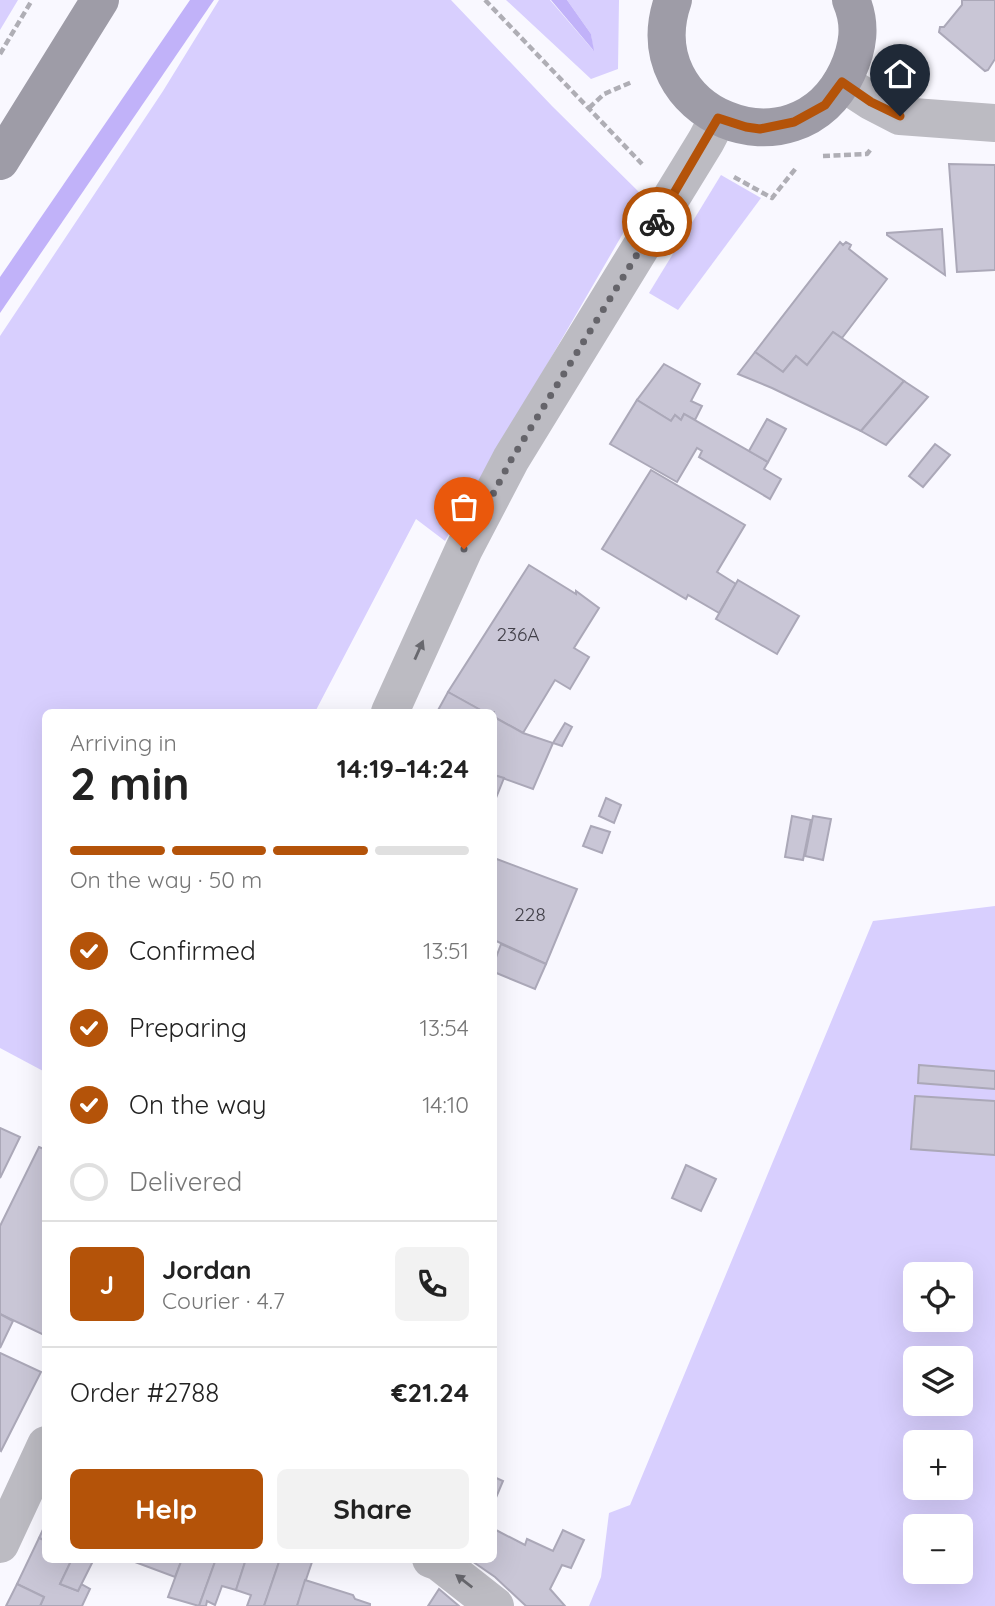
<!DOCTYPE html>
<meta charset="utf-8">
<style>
:root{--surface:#fff;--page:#f2f2f2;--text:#222;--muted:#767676;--line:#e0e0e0;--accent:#b45309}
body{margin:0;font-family:Quicksand,sans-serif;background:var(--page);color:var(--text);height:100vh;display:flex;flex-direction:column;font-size:26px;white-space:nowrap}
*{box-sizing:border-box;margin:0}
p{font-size:23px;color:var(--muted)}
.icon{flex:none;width:38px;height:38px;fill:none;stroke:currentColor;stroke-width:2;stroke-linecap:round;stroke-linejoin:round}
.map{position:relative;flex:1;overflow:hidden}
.details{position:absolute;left:42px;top:709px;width:455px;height:854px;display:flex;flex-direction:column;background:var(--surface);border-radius:10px;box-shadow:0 7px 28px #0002}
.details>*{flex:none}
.tools{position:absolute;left:903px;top:1262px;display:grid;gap:14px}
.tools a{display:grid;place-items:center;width:70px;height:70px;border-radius:10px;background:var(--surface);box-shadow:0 7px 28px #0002;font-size:35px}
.pin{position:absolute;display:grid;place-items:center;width:60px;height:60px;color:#fff;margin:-72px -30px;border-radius:50% 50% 50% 0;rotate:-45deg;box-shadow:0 0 7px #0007}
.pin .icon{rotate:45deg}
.courier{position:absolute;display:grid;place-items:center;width:70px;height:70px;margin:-35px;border:5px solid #b45309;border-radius:50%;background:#fff;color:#222;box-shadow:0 2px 9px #0007}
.summary em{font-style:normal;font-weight:700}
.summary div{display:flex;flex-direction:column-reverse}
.summary{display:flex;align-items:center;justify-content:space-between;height:119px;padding:0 28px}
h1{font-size:46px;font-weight:700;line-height:52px}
.bar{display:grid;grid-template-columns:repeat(4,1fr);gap:10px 7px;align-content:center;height:84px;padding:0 28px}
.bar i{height:9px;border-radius:5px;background:var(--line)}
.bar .on{background:var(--accent)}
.bar p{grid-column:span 4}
.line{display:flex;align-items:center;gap:18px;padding:0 28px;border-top:2px solid var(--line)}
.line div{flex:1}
.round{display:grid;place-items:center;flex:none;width:74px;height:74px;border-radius:10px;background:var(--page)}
ol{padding:0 28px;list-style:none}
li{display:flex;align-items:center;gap:21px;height:77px}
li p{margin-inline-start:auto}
li .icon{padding:7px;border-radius:50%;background:var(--accent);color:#fff;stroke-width:4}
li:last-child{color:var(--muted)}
li i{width:38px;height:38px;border:4px solid var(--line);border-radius:50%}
.primary-button{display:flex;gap:14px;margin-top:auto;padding:14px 28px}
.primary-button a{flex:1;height:80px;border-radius:10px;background:var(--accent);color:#fff;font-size:28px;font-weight:700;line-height:80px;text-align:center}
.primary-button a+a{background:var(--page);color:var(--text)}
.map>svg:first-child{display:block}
.green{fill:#d8cffe;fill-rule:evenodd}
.water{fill:#c1b2f9}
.building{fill:#c9c6d6;stroke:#aba8b8;stroke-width:2}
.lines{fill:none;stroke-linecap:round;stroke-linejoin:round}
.path{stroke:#afaeb5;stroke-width:4.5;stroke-dasharray:7 3.5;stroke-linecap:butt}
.minor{stroke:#bcbbc2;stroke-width:38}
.tertiary{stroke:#bcbbc2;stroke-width:38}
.secondary{stroke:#9e9ca7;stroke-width:38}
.oneway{fill:#68686e}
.done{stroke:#65646a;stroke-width:7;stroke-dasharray:0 12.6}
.route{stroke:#b45309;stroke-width:9}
.labels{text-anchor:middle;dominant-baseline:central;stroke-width:6;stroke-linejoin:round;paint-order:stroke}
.number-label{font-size:19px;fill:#424049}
</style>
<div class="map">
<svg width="995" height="1606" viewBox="0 0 995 1606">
<rect width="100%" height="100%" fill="#f9f8ff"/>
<!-- green -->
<g class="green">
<polygon points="0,0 18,0 0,30"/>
<polygon points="219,0 451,0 552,106 644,197 445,541 416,519 315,712 46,712 45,1072 0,1048 0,336 163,91"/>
<polygon points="506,0 550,0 593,50 591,34 567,0 619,0 618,69 591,79"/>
<polygon points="721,175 761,198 678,310 649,293"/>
<path d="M995,906v700h-406l12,-29 8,-64 21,-8 243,-584zM915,1274h46v46h-46zM915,1358h46v46h-46zM915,1442h46v46h-46zM915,1526h46v46h-46z"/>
</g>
<!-- water -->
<g class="water">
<polygon points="190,0 214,0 0,313 0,277"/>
<polygon points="551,0 567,0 591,34 594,51"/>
</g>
<!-- building -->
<g class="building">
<polygon points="962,0 995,0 995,59 988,70 985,71 939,32 940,27 944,27 962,5"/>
<polygon points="949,164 995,165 995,270 957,272"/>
<polygon points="942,229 945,275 887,235 887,233"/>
<polygon points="840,242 843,245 846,242 851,245 849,249 887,279 842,338 833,332 807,365 796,356 783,372 755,352"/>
<polygon points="833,332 904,381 861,431 772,388 738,374 755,352 783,372 796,356 807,365"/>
<polygon points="664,364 700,384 691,401 702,406 695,420 684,414 681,420 675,415 671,421 637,400"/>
<polygon points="904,381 928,397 886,445 861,431"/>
<polygon points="637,400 671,421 675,415 681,420 684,414 768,462 764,469 781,479 770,499 699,457 702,451 697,448 677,482 610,444"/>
<polygon points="767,419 786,429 768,462 749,451"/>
<polygon points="935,444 950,455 923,487 909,476"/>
<polygon points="651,470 745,525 717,572 736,584 719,613 688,595 686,599 602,549"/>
<polygon points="529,565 576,594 576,591 599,608 574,648 589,657 570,689 555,680 523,733 494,717 494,712 484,712 448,692"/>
<polygon points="738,580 799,616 777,654 716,619"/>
<polygon points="448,692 484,712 437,712"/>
<polygon points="494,717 523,733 553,743 533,789 494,775"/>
<polygon points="565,723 572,727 562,746 553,743"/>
<polygon points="494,775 504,778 494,803"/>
<polygon points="606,798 621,805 614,823 599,816"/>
<polygon points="792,816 811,820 803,860 785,857"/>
<polygon points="813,816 831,819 823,860 805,856"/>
<polygon points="591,826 610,832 602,853 583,846"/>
<polygon points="494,858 577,889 546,964 494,940"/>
<polygon points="501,944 546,964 535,989 494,972 494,963"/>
<polygon points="919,1065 995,1071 995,1089 918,1083"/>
<polygon points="915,1096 995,1101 995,1155 911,1149"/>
<polygon points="0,1128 20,1137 0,1178"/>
<polygon points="39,1147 46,1150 44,1335 0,1314 0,1226"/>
<polygon points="686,1165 716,1179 701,1211 672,1198"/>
<polygon points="0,1314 13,1321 0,1348"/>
<polygon points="0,1353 41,1372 1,1451 0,1450"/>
<polygon points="494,1477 503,1481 495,1500 494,1499"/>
<polygon points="46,1523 46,1541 39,1538"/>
<polygon points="494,1529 525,1545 527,1539 553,1551 563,1530 584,1540 571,1568 562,1565 550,1589 565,1606 526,1606 495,1577 469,1559 494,1559"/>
<polygon points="39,1538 46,1541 46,1559 72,1559 60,1584 78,1591 81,1584 90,1589 82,1606 40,1606 44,1597 17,1584"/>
<polygon points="72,1559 94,1559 78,1591 60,1584"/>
<polygon points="127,1559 182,1559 175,1577"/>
<polygon points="182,1559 216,1559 199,1606 168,1597"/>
<polygon points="216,1559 246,1559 236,1590 222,1586 215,1605 207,1601 206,1606 199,1606"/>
<polygon points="246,1559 280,1559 264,1606 247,1606 251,1595 236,1590"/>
<polygon points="280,1559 313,1559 297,1606 264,1606"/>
<polygon points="305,1580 353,1595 355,1599 370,1604 370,1606 297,1606"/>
<polygon points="17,1584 44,1597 40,1606 6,1606"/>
<polygon points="439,1589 459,1606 428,1606"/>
</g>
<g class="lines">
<!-- path -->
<g class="path">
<polyline points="485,0 642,164"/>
<polyline points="0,54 32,0"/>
<polyline points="589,108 604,94 632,82"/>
<polyline points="823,156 867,154 871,149"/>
<polyline points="734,177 772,198 796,168"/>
</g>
<!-- minor -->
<g class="minor">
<polyline points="390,712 464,549 511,459 706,141 718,118"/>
<polyline points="0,1544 46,1445"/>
<polyline points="431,1559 439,1562 495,1606"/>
</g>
<!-- tertiary -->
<polyline class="tertiary" points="842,82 871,101 900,116 995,123"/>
<!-- secondary -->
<g class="secondary">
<path d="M673,0c-40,114 122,181 174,72 11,-24 15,-47 4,-72"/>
<polyline points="0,161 100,0"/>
</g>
</g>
<!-- one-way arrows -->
<defs><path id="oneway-solid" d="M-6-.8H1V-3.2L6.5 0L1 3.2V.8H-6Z" transform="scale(1.75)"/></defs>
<g class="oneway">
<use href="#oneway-solid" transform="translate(419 650) rotate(-66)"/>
<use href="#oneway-solid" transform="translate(464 1581) rotate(-142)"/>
</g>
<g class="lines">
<!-- done -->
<polyline class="done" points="464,549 511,460 657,222"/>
<!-- route -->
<polyline class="route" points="657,222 718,118 746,127 760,129 794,122 825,105 842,82 871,102 900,116"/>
</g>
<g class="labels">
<!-- number labels -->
<g class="number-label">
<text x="518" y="634">236A</text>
<text x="530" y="914">228</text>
</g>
</g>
</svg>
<div class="tools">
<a><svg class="icon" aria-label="locate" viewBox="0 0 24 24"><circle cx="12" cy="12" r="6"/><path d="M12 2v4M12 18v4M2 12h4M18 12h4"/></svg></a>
<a><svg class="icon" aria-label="layers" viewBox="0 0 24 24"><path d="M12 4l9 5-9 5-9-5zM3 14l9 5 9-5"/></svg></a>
<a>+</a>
<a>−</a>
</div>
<div class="pin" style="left:464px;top:549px;background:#ea580c"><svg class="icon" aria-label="bag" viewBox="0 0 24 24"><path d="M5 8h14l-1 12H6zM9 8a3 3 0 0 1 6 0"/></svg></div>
<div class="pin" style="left:900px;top:116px;background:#1f2937"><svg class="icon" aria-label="home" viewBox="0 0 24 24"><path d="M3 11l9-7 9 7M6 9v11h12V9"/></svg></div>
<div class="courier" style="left:657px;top:222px"><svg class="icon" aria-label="bike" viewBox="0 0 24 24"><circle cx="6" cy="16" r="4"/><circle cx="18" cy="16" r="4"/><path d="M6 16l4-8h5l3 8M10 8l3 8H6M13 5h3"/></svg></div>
<section class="details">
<div class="summary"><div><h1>2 min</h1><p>Arriving in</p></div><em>14:19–14:24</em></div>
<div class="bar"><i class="on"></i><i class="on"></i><i class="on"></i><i></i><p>On the way · 50 m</p></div>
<ol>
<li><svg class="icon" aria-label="check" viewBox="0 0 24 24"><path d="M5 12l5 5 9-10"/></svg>Confirmed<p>13:51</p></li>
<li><svg class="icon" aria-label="check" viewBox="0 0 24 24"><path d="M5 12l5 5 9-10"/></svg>Preparing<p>13:54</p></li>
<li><svg class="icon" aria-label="check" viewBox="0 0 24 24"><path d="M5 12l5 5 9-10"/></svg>On the way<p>14:10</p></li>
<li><i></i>Delivered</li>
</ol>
<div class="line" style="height:126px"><b class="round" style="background:var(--accent);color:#fff">J</b><div><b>Jordan</b><p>Courier · 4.7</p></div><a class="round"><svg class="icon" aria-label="phone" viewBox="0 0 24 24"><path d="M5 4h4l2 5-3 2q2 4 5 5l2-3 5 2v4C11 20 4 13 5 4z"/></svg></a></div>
<div class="line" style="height:91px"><div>Order #2788</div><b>€21.24</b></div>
<div class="primary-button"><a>Help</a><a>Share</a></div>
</section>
</div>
